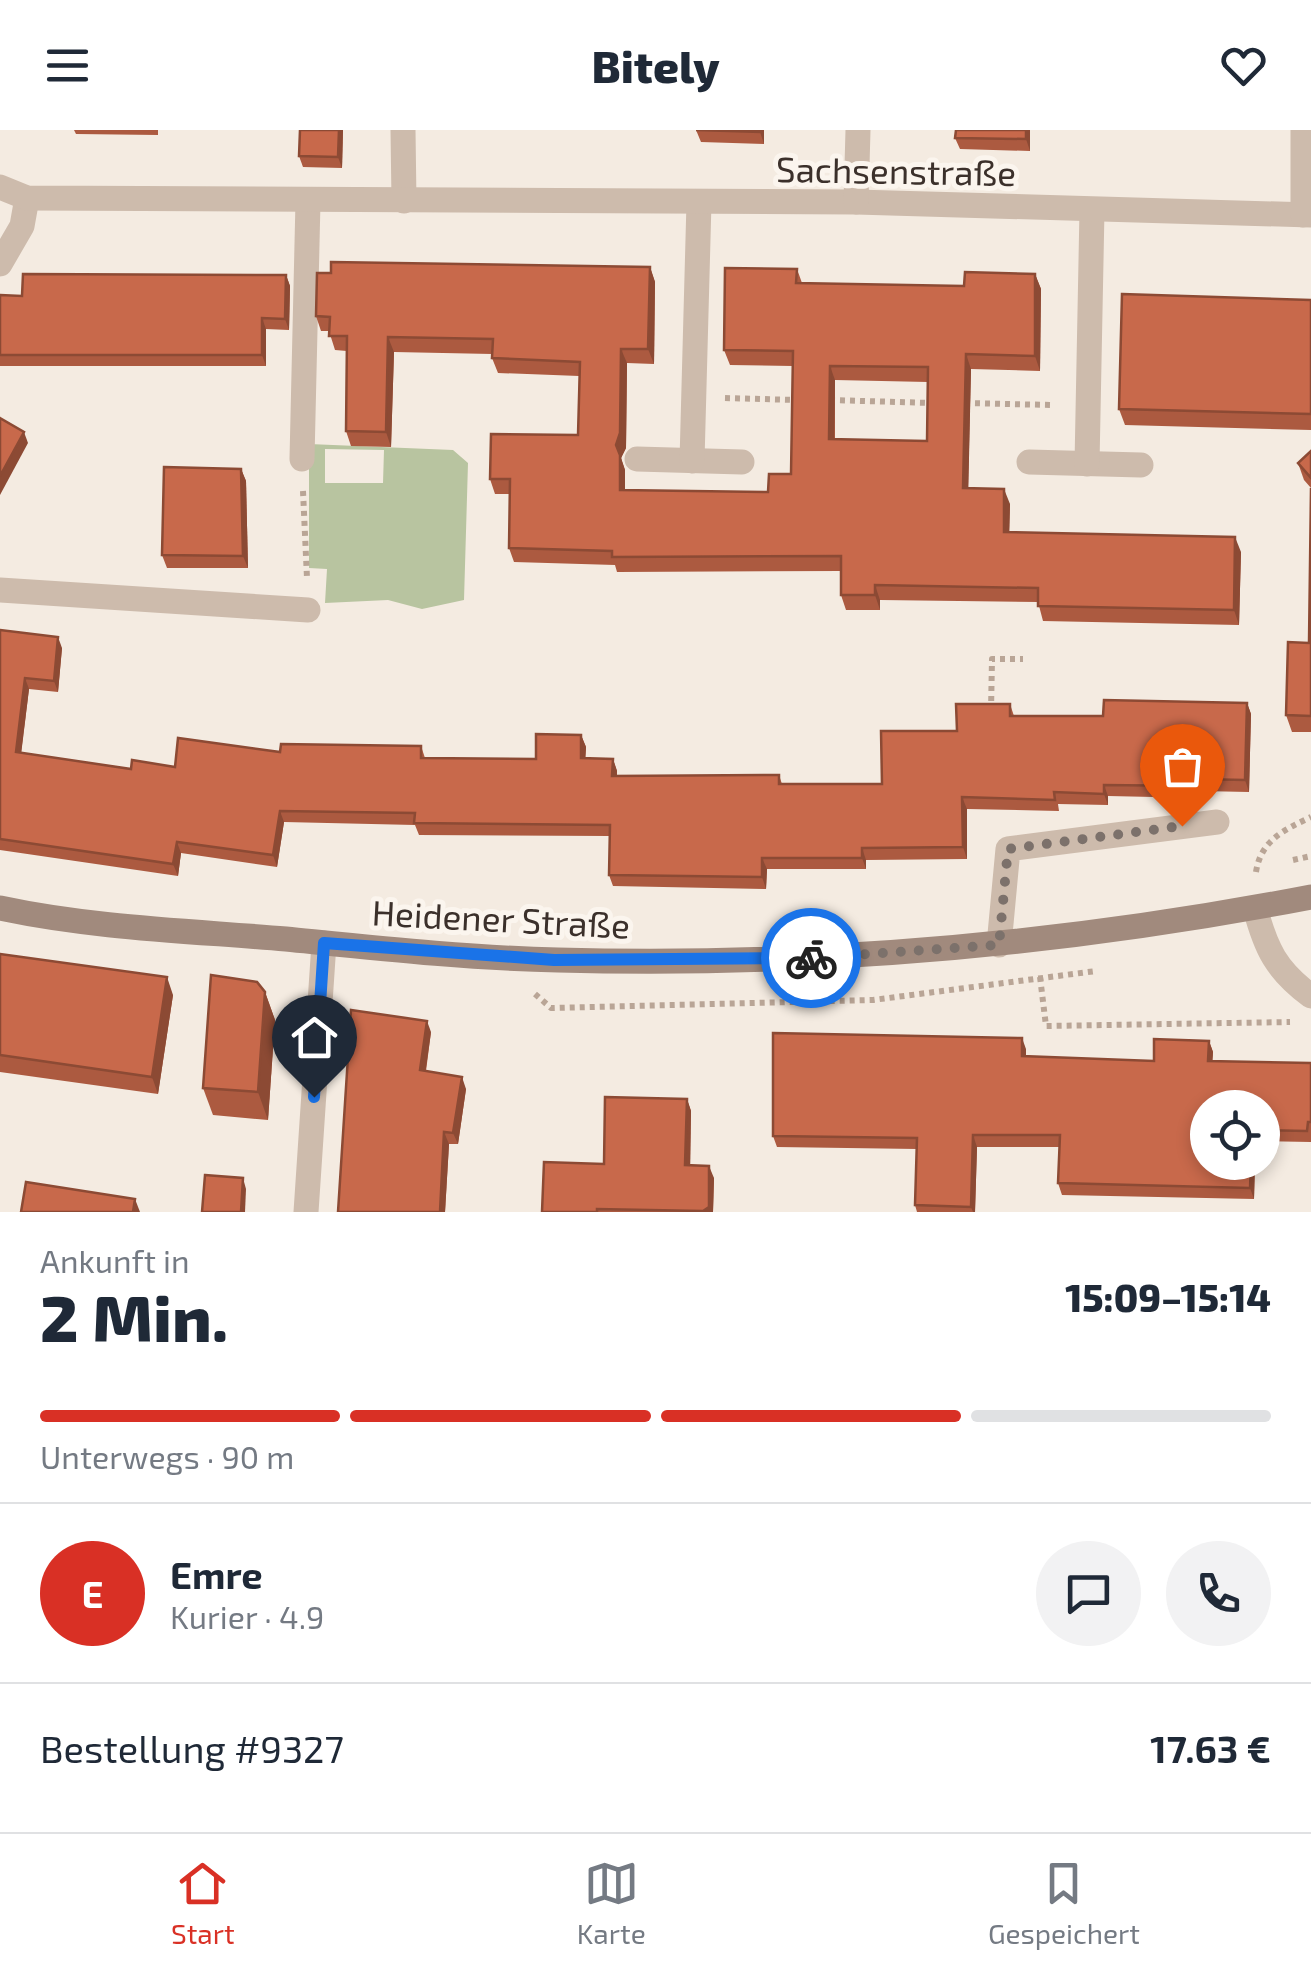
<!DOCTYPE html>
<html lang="de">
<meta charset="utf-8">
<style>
:root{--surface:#fff;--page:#f2f2f3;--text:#1f2937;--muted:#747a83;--line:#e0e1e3;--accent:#d93025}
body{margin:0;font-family:"Exo 2",sans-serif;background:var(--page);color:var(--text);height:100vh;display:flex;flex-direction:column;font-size:38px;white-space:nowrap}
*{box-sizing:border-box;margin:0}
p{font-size:32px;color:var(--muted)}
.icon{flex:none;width:55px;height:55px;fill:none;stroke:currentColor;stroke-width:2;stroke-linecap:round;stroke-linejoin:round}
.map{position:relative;height:1082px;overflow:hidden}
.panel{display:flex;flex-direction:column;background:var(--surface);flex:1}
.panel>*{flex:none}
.buttons{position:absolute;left:1190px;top:960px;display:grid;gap:20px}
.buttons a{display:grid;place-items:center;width:90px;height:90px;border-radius:50%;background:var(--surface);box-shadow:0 5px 15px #0003;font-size:50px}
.pin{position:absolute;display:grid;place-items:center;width:85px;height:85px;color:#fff;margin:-102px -42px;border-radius:50% 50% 50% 0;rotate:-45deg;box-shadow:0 0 10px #0007}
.pin .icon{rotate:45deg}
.courier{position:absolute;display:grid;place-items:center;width:100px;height:100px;margin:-50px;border:8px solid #1a73e8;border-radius:50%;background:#fff;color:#222;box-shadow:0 2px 12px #0007}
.overview em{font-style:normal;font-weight:800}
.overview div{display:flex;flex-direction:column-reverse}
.overview{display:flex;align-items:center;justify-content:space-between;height:170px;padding:0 40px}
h1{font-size:65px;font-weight:800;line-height:75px}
.bar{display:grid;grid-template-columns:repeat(4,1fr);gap:15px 10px;align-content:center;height:120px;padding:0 40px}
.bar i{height:12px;border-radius:8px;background:var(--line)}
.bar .selected{background:var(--accent)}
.bar p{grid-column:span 4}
.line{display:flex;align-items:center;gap:25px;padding:0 40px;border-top:2px solid var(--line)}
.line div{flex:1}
.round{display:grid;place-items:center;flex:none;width:105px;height:105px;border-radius:52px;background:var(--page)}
header{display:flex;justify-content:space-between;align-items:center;height:130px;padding:0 40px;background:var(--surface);font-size:45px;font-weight:800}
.dock{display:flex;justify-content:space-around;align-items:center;height:140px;border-top:2px solid var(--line);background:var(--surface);font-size:28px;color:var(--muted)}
.dock a{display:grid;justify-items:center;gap:5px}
.dock .selected{color:var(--accent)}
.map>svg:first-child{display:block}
.green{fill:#b8c4a0;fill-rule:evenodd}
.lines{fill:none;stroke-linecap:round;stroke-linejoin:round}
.path{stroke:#b9a596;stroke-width:6;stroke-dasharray:5 5;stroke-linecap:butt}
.lane{stroke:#cdbbac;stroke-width:25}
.street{stroke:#cdbbac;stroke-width:25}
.secondary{stroke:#a18a7d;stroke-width:25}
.wall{fill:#ac5a40;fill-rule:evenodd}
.shaded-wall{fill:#8c4a34}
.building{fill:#c8694b;stroke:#8c4a34;stroke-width:2.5;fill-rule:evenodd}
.done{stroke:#7c716b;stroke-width:10;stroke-dasharray:0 18}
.route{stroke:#1a73e8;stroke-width:12}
.labels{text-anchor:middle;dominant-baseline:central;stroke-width:10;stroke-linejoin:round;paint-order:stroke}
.street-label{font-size:35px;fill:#3b302b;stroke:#fbf5ee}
</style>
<header><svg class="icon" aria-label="menu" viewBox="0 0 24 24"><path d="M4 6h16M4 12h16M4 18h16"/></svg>Bitely<svg class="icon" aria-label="heart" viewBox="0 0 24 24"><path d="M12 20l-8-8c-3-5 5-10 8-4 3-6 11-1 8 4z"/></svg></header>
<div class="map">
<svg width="1311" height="1082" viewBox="0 0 1311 1082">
<rect width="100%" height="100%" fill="#f4ebe1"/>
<!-- green -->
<path class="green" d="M309,314l144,6 15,13 -4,137 -42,9 -34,-9 -63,3 2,-34 -18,-1zM325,319l59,1 -1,33h-58z"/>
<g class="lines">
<!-- path -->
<g class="path">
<polyline points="725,268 797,270"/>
<polyline points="830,270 932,273"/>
<polyline points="965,273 1052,275"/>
<polyline points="303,361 307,448"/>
<polyline points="991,581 992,529 1023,529"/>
<polyline points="1293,730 1311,726"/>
<path d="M1256,742c5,-32 28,-42 55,-55"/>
<polyline points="1040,847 1046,896 1290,892"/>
<polyline points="535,864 551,878 873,870 1096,841"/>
</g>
<!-- lane -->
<g class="lane">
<polyline points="0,134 22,96 27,68"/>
<polyline points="302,329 308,71"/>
<polyline points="637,329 742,332"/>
<polyline points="692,331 699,72"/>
<polyline points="1029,332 1141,335"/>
<polyline points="1087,334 1092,80"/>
<polyline points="0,460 308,480"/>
<polyline points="999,815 1008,719 1217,692"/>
</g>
<!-- street -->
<g class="street">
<polyline points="403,0 404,71"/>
<polyline points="0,57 27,68 856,72 1311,85"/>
<polyline points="856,72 858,0"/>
<polyline points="1303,85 1303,0"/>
<path d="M1255,778c11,41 21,62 56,88"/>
<polyline points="306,1082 324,813"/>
</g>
<!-- secondary -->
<path class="secondary" d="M0,778c93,20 192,23 286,31 90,9 181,19 272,21 253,7 504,-15 753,-63"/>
</g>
<!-- wall -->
<g class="wall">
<polygon points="74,0 158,0 158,5 76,4"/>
<polygon points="343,0 342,38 303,37 299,26"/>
<polygon points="696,0 764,0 764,14 701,12"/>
<polygon points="956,0 1030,0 1030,21 960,19 955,8"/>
<path d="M650,137l5,15 -1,82 -27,-1 -1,85 -5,10 4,12v20l143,2 23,-18 2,-108 -63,-1 -6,-15 73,-81 5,14 162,3 71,-12 6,15 -1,82 -69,-2 -3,120 42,15 -1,28 232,20 -2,73 -196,-4 -5,-19 -158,-2v10h-34l-5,-15v-24l-224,1 -2,-7 -101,-3 -5,-14v-54h-14l-5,-15 88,-44 1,-59 -81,-3 -6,-15v-4l-98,-2 -3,95 -40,-1 -5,-15 1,-80 -12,-1 -6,-19h-8l-5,-15zM835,250l93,2 -1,59 -92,-1z"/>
<polygon points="286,145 290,156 289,200 266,199 266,236 0,236 0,165 22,166"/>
<polygon points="1311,170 1311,300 1125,295 1119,279"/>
<polygon points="1311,321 1311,358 1304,350 1298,333"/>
<polygon points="241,339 246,351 248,438 167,438 162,425"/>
<polygon points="1311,358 1311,602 1292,602 1286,585 1309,513"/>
<polygon points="0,500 62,518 58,562 29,559 21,623 131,639 175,637 280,622 421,616 425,628 536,629 581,605 586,617 585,628 613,629 617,641 617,646 779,645 782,654 882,654 957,601 1010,574 1014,586 1103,586 1247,573 1251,584 1249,662 1201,661 1200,668 1108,666 1108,675 1058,674 1059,681 967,679 967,729 866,730 866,739 767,739 766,759 613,756 609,745 610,706 419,705 415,695 284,692 277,737 181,723 178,746 0,720"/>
<polygon points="0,824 173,865 158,964 0,942"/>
<polygon points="265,862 275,890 268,990 213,985 203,958"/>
<polygon points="431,902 426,941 466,959 458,1014 449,1014 445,1082 338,1082"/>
<polygon points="1209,911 1213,922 1212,931 1311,933 1311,1012 1262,1011 1262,978 1208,1032 1255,1032 1254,1069 1062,1065 1058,1053 1059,1017 977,1017 975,1082 917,1082 915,1075 917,1019 777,1017 773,1006 1026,919 1026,927 1154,931"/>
<polygon points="687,969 691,981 690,1035 714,1048 713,1082 542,1082"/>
</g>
<!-- shaded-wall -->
<g class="shaded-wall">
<polygon points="339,0 343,0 342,38 338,27"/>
<polygon points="760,0 764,0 764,14 760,2"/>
<polygon points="1026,0 1030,0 1030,21 1026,9"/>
<polygon points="650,137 655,152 654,234 648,219"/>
<polygon points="1035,144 1041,159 1040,241 1035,226"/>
<polygon points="286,145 290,156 289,200 285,189"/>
<polygon points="262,188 266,199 266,236 262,225"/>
<polygon points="388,207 394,222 391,317 386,302"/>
<polygon points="621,219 627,233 626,318 621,328 625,340 625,375 620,360 616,315"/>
<polygon points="966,224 971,239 968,373 963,358"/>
<polygon points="830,236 835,250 834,324 829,309"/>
<polygon points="24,302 28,313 0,365 0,346"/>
<polygon points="241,339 246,351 248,438 243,426"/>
<polygon points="1004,359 1010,374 1009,416 1004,402"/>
<polygon points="1235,407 1241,422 1239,495 1234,480"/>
<polygon points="875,455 880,470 880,480 875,465"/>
<polygon points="58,507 62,518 58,562 54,551"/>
<polygon points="25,548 29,559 20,633 16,622"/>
<polygon points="1247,573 1251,584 1249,662 1245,650"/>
<polygon points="581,605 586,617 585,639 581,628"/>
<polygon points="613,629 617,641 616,658 612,646"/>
<polygon points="1104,655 1108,666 1108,675 1104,664"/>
<polygon points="962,667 967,679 967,729 963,717"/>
<polygon points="280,681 284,692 277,737 273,725"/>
<polygon points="177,712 181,723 178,746 173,734"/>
<polygon points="862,718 866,730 866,739 862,728"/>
<polygon points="762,728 767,739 766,759 762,747"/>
<polygon points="167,847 173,865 158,964 152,947"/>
<polygon points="265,862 275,890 268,990 258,962"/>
<polygon points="427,891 431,902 424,952 420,940"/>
<polygon points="1022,908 1026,919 1026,938 1022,926"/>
<polygon points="1209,911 1213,922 1212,942 1208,931"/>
<polygon points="462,947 466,959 458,1014 453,1003"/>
<polygon points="687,969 691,981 690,1048 685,1035"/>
<polygon points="444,1002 449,1014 445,1082 440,1082"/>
<polygon points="973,1005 977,1017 975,1082 973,1082 971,1077"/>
<polygon points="1251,1032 1255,1032 1254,1069 1250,1058"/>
<polygon points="709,1036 714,1048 713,1082 703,1082"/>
<polygon points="243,1048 246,1059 245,1082 241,1082"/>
<polygon points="135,1069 140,1082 133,1082"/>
</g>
<!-- building -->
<g class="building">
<polygon points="300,0 339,0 338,27 299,26"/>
<polygon points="696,0 760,0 760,2"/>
<polygon points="956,0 1026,0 1026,9 955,8"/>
<path d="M331,132l319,5 -2,82h-27l-1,84 -4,12 4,10v35l148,2 1,-18h22l2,-123 -69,-1 1,-82 72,1 -1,14 168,3 1,-14 70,2v82l-69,-2 -3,134 41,1v43l231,5 -1,73 -196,-4v-18l-163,-3v10h-34v-39l-229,1v-6l-103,-3 1,-69h-20l1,-45 87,1 2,-73 -88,-4 1,-19 -105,-2 -2,95 -40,-1 1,-95h-18l1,-19 -14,-1 1,-43h14zM830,236l98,1 -1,74 -98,-2z"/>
<polygon points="23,144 286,145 285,189 262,188 262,225 0,225 0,165 22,166"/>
<polygon points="1122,164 1311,170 1311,284 1119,279"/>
<polygon points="0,288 24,302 0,346"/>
<polygon points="1311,321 1311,348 1298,333"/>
<polygon points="164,337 241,339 243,426 162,425"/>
<polygon points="1311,358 1311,586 1286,585 1288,512 1309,513"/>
<polygon points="0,500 58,507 54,551 25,548 16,622 131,639 132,630 175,637 178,608 280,622 281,614 421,616 421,628 536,629 536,604 581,605 581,628 613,629 612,646 779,645 779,654 882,654 881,601 957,601 956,574 1010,574 1010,586 1103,586 1104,570 1247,573 1245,650 1196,649 1196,656 1104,655 1104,664 1054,662 1055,670 962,667 963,717 862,718 862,728 762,728 762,747 609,745 610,695 414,693 415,683 280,681 273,725 177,712 173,734 0,709"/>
<polygon points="0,824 167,847 152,947 0,925"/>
<polygon points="211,845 257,852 265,862 258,962 203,958"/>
<polygon points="351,880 427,891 420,940 462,947 453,1003 444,1002 440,1082 338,1082"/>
<polygon points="773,903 1022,908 1022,926 1154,931 1154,909 1209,911 1208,931 1311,933 1311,992 1308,992 1307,1001 1262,1000 1262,978 1208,978 1208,1032 1251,1032 1250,1058 1058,1053 1060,1005 973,1005 971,1077 915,1075 917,1008 773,1006"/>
<polygon points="605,967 687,969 685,1035 709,1036 709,1077 703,1081 597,1079 597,1082 542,1082 544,1032 604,1034"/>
<polygon points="205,1045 243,1048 241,1082 202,1082"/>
<polygon points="26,1052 135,1069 133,1082 21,1082"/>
</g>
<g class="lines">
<!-- done -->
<polyline class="done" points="811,828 999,815 1008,719 1182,696"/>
<!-- route -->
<polyline class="route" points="314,967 324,813 554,830 811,828"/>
</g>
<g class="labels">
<!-- street labels -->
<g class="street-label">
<text transform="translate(896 40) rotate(1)">Sachsenstraße</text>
<text transform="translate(501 788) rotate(3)">Heidener Straße</text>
</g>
</g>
</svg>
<div class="buttons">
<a><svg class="icon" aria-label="locate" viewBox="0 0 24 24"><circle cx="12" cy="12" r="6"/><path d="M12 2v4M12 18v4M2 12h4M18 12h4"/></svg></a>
</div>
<div class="pin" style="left:1182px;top:696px;background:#ea580c"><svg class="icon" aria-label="bag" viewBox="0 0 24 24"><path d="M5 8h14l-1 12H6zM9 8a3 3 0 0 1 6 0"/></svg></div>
<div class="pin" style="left:314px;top:967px;background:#1f2937"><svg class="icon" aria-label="home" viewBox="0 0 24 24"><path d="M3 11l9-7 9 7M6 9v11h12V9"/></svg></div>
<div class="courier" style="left:811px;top:828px"><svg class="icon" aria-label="bike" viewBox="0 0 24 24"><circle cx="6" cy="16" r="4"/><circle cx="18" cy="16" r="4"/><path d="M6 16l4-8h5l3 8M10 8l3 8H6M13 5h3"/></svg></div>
</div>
<section class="panel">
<div class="overview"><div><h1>2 Min.</h1><p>Ankunft in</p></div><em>15:09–15:14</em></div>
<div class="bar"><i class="selected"></i><i class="selected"></i><i class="selected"></i><i></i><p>Unterwegs · 90 m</p></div>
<div class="line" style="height:180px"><b class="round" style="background:var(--accent);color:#fff">E</b><div><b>Emre</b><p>Kurier · 4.9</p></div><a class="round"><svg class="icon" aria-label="chat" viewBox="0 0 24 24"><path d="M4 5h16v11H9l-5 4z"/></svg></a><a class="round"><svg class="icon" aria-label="phone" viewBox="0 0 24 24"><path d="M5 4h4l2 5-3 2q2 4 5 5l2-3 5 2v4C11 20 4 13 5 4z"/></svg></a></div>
<div class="line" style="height:130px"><div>Bestellung #9327</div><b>17.63 €</b></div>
</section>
<nav class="dock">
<a class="selected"><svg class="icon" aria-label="home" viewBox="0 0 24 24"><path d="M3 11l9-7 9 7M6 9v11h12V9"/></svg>Start</a>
<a><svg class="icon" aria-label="map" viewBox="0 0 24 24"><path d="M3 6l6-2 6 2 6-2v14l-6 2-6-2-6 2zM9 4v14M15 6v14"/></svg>Karte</a>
<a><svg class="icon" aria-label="saved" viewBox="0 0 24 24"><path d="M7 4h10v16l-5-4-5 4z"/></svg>Gespeichert</a>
</nav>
